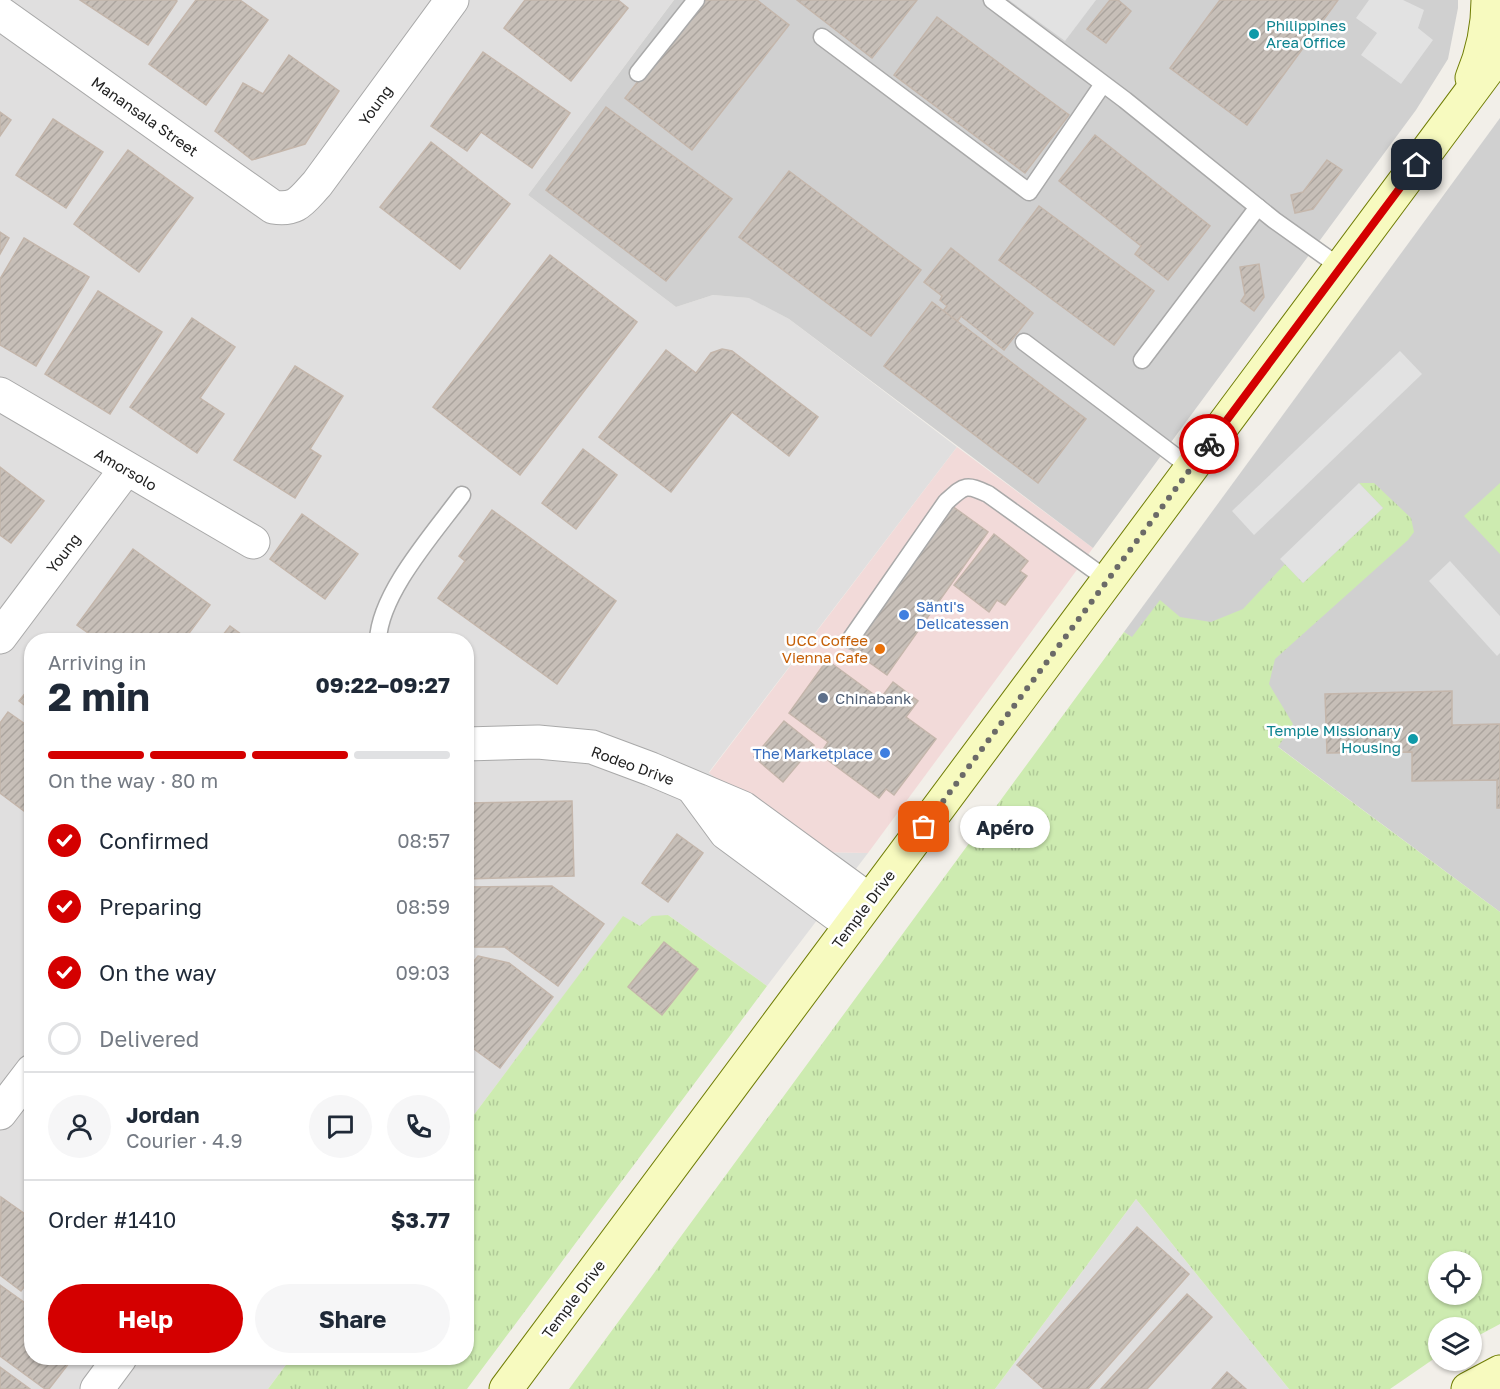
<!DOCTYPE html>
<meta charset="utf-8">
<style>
:root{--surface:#fff;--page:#f6f6f7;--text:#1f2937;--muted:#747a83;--line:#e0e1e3;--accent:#d40000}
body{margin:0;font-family:"Golos Text",sans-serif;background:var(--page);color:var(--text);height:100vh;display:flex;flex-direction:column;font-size:22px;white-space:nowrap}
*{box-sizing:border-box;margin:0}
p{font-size:20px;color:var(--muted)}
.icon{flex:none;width:33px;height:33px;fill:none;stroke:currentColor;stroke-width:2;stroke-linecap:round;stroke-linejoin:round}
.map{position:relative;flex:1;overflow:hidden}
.side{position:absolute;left:24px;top:633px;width:450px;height:732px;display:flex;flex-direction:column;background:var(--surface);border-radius:24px;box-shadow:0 2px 4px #0004}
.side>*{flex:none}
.buttons{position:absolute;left:1428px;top:1251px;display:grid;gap:12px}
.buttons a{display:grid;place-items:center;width:54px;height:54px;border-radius:50%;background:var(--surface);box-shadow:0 2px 4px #0004;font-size:30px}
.pin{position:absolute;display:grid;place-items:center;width:51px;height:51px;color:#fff;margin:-26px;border-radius:12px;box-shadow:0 3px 9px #0006}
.courier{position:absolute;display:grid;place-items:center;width:60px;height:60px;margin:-30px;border:4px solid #d40000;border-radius:50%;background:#fff;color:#222;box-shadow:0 2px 8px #0007}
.bubble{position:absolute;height:42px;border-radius:21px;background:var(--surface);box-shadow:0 2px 4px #0004;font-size:20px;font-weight:700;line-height:42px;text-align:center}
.headline em{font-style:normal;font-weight:700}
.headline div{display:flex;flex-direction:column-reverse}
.headline{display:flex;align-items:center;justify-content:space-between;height:102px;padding:0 24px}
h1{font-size:39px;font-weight:700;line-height:45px}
.bar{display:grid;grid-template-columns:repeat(4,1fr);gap:9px 6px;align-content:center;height:72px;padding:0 24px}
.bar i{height:8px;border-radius:4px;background:var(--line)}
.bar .on{background:var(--accent)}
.bar p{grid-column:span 4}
.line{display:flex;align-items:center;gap:15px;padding:0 24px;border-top:2px solid var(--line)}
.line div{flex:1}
.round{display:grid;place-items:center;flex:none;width:63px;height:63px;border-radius:32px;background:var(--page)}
ol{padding:0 24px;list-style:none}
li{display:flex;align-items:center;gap:18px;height:66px}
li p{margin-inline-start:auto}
li .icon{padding:6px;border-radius:50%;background:var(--accent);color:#fff;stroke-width:4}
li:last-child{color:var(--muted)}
li i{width:33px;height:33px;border:3px solid var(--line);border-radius:50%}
.button{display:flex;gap:12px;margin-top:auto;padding:12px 24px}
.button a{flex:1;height:69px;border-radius:36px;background:var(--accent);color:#fff;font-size:24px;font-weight:700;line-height:69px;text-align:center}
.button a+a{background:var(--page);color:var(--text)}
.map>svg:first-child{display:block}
.residential{fill:#e0dfdf}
.commercial{fill:#f2dad9}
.religious{fill:#d0d0d0}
.grass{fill:url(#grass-tufts);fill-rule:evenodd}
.parking{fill:#e2e2e2}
.building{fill:url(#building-hatch);stroke:#c4b6ab;stroke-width:1.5}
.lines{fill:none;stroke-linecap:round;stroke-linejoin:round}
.lane-casing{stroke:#a9a9a9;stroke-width:19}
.street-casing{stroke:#a9a9a9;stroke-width:35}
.secondary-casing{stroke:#707d05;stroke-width:35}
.lane{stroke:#fff;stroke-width:16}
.street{stroke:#fff;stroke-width:33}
.secondary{stroke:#f7fabf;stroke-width:33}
.done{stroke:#6b6a68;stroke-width:6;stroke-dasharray:0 10.8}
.route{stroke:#d40000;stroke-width:8}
.culture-dot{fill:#0f9aa8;stroke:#fff;stroke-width:2}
.shop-dot{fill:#3f7fe0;stroke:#fff;stroke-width:2}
.food-dot{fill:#e8710a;stroke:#fff;stroke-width:2}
.service-dot{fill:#5c6f8a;stroke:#fff;stroke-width:2}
.labels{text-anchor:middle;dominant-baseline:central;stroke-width:5;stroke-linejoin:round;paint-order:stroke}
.culture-label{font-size:15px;fill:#0d838f;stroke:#fff;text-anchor:start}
.street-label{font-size:15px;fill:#222;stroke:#fff}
.shop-label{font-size:15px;fill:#366cbe;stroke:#fff;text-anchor:start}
.food-label{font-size:15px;fill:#c56008;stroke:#fff;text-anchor:end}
.service-label{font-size:15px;fill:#4e5e75;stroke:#fff;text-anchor:start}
</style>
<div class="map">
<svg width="1500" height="1389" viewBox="0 0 1500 1389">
<defs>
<pattern id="grass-tufts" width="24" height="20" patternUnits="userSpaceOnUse" patternTransform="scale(1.5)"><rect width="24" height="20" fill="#cdebb0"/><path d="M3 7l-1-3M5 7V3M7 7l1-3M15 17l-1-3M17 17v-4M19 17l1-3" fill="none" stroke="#b0c997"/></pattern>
<pattern id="building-hatch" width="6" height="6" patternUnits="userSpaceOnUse" patternTransform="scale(1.5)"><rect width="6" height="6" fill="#c7bfb8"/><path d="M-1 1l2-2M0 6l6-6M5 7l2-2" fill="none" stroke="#aba49e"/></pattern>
</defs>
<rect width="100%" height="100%" fill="#f2efe9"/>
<!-- residential -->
<g class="residential">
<polygon points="0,0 674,0 528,195 676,307 713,295 750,298 789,319 957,447 709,772 815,852 868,853 767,986 668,915 640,926 623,917 467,1124 466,640 32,640 32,1358 291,1358 268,1389 0,1389"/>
<polygon points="1136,1199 1289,1389 995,1389"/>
</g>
<!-- commercial -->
<polygon class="commercial" points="957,447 1093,548 868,853 815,852 709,773"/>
<!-- religious -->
<g class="religious">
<polygon points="674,0 1458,0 1458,8 1448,59 1416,110 1093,548 789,319 749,298 713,295 676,307 528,195"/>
<polygon points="1500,118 1500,912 1124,632"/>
</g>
<!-- grass -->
<g class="grass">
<path d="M1359,483h15l37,35 3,14 -6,8 -133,119 -6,25 24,40 -15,23 222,165v412l-28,15v-11h-34v28l-48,33h-101l-153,-190 -141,190h-426l555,-757 8,5 28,-37 20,17 31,5 32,-13 42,-45 18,19 80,-75zM1438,1262h34v32h-34z"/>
<polygon points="1500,483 1500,554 1464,516"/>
<polygon points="668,915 767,986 467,1389 268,1389 291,1358 466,1358 467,1124 623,916 640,926 652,916"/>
</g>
<!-- parking -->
<g class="parking">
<polygon points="1009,0 1096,0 1065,41"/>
<polygon points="1369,0 1403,0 1424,10 1418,28 1433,40 1401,84 1361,55 1377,33 1356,18"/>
<polygon points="1400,351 1422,374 1254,535 1232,511"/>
<polygon points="1359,483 1383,508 1303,583 1280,559"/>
<polygon points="1450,561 1500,616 1500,653 1497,656 1429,581"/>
</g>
<!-- building -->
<g class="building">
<polygon points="80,0 175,0 177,1 148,45"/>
<polygon points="196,0 240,0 268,20 206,105 149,64"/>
<polygon points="525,0 618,0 628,8 571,81 504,28"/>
<polygon points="701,0 757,0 789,25 692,150 625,98"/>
<polygon points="797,0 917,0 872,58"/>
<polygon points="1110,0 1118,0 1131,11 1106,43 1087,29"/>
<polygon points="1220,0 1338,0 1247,125 1170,68"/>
<polygon points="937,17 1069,115 1025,173 894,75"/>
<polygon points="483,52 570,113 532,168 481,132 467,151 431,126"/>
<polygon points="289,55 339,91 305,144 252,160 215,131 243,83 263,94"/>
<polygon points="606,107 732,199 666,281 546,190"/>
<polygon points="0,112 11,120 0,136"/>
<polygon points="53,119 103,152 66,208 16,175"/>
<polygon points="1095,135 1210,226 1168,280 1135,254 1141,246 1059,181"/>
<polygon points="431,142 510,204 460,269 380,207"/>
<polygon points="128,150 193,198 139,272 74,224"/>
<polygon points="1327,160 1342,170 1313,209 1295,213 1291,195 1303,192"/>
<polygon points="789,171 921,270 871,336 739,237"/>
<polygon points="1039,206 1154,291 1114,345 999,260"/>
<polygon points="0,232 9,238 0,254"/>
<polygon points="24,238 89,277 36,366 0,345 0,279"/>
<polygon points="951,248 1033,313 1004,350 961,316 957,322 943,311 947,306 940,300 942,296 924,282"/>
<polygon points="550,255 637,322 520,475 433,407"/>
<polygon points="1259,264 1264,297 1254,311 1241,301 1245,295 1240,267"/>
<polygon points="98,291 162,332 110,414 45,374"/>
<polygon points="932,302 1086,419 1038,483 884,366"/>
<polygon points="192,318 235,347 200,398 224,414 197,453 130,407"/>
<polygon points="722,349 732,351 818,417 789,456 732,412 671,492 599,437 666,350 696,373 711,353"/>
<polygon points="295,366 343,396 310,449 321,456 295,498 234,460"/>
<polygon points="583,449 617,475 576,529 542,503"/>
<polygon points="0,467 44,501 11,543 0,535"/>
<polygon points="941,498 988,532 887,675 839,641"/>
<polygon points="492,510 616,601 557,684 438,598 465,561 459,556"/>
<polygon points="302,514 358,554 325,599 270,559"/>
<polygon points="994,534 1028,561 1020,571 1027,576 1005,605 997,600 989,612 954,585"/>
<polygon points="133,549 210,605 184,640 98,640 77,625"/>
<polygon points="230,626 249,640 219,640"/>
<polygon points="827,660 880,699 893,682 918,701 906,717 936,739 894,795 886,789 879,798 829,761 820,754 828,742 789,713"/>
<polygon points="32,685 32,711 19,701"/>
<polygon points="1452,691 1452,725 1500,724 1500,808 1497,808 1497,780 1412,781 1412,752 1327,753 1325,694"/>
<polygon points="8,712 32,729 32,817 0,793 0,723"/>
<polygon points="784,721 814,745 783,782 754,757"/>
<polygon points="572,801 574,876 466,879 466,803"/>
<polygon points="677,834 703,853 668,902 642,883"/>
<polygon points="552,886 604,924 558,986 506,948 508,947 466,947 466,887"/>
<polygon points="664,942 698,969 662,1015 628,987"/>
<polygon points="478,956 509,963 553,997 500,1068 466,1043 466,971"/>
<polygon points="1,1197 32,1219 32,1277 21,1291 0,1275"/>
<polygon points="1137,1227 1189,1274 1088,1389 1044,1389 1017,1365"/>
<polygon points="0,1285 32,1308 32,1358 73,1358 49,1389 45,1389 0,1356"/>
<polygon points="1187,1294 1212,1317 1147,1389 1101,1389"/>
<polygon points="0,1367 30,1389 0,1389"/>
<polygon points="1227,1372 1246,1389 1212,1389"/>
</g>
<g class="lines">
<!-- lane casing -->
<g class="lane-casing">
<g id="lane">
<polyline points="992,0 1125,100 1274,220 1340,267"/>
<polyline points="822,37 1029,192 1103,84"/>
<polyline points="638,73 696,0"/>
<polyline points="1024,342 1191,468"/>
<polyline points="1142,360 1258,207"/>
<path d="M378,640c2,-47 56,-107 84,-145"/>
<path d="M850,640l96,-138c18,-16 19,-19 42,-8l120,86"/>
</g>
</g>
<!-- street casing -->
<g class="street-casing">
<g id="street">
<path d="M0,13l273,194c24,4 29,-7 44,-23l135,-184"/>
<polyline points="0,394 253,542"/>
<polyline points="0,637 126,469"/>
<polyline points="466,744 538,742 592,747 651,769 743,808 869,900"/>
<polyline points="693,788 726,833 851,925"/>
<polyline points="0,1113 32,1071"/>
<polyline points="97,1389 120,1358"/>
</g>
</g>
<!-- secondary casing -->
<g class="secondary-casing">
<g id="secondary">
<path d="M1472,78c11,-26 16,-50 16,-78"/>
<polyline points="506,1389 1500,53"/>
<polyline points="1468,1389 1500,1372"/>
</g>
</g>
<!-- lane -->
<use href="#lane" class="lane"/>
<!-- street -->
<use href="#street" class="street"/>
<!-- secondary -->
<use href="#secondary" class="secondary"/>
</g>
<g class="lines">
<!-- done -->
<polyline class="done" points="924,827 1209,444"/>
<!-- route -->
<polyline class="route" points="1209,444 1417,165"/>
</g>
<!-- markers -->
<g class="culture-dot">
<circle cx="1254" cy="34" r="6"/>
<circle cx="1413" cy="739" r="6"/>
</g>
<g class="shop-dot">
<circle cx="904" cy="615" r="6"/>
<circle cx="885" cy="753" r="6"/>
</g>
<circle class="food-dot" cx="880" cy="649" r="6"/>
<circle class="service-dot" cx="823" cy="698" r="6"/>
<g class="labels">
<!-- culture labels -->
<g class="culture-label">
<text x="1266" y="25">Philippines<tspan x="1266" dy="17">Area Office</tspan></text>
<text x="1401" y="730" text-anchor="end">Temple Missionary<tspan x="1401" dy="17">Housing</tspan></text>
</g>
<!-- street labels -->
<g class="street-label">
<text transform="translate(375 105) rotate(-54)">Young</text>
<text transform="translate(145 116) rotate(35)">Manansala Street</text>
<text transform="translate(126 469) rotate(30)">Amorsolo</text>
<text transform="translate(63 553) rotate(-53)">Young</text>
<text transform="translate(633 765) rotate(20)">Rodeo Drive</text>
<text transform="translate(863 909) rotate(-53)">Temple Drive</text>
<text transform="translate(573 1299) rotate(-53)">Temple Drive</text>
</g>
<!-- shop labels -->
<g class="shop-label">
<text x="916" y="606">Sänti's<tspan x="916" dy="17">Delicatessen</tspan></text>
<text x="873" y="753" text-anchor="end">The Marketplace</text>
</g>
<!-- food labels -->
<g class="food-label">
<text x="868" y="640">UCC Coffee<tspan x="868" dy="17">Vienna Cafe</tspan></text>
</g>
<!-- service labels -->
<g class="service-label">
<text x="835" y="698">Chinabank</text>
</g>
</g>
</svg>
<div class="buttons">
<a><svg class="icon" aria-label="locate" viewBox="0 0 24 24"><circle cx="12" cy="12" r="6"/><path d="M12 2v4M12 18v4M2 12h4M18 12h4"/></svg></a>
<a><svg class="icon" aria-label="layers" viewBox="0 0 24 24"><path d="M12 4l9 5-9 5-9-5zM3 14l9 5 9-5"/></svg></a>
</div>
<div class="pin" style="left:924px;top:827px;background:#ea580c"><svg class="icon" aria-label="bag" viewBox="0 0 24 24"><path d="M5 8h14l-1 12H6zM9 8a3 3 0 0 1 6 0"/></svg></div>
<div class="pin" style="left:1417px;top:165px;background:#1f2937"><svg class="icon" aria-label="home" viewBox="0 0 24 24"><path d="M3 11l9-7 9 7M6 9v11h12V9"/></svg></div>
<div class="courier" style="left:1209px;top:444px"><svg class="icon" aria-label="bike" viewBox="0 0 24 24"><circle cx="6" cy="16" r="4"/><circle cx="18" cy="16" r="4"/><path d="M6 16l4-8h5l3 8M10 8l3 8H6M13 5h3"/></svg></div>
<div class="bubble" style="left:960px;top:806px;width:90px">Apéro</div>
<section class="side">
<div class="headline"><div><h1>2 min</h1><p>Arriving in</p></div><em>09:22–09:27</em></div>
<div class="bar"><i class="on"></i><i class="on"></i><i class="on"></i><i></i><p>On the way · 80 m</p></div>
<ol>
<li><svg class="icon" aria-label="check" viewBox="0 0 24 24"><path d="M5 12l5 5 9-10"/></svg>Confirmed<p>08:57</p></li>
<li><svg class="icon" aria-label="check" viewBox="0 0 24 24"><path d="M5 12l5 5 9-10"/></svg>Preparing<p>08:59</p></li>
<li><svg class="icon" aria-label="check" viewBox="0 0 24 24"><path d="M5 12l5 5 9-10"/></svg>On the way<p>09:03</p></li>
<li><i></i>Delivered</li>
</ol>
<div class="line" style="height:108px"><a class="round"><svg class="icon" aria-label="person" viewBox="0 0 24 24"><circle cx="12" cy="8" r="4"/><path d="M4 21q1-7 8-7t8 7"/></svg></a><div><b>Jordan</b><p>Courier · 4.9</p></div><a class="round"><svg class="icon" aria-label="chat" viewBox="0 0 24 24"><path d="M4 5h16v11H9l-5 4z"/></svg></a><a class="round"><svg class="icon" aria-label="phone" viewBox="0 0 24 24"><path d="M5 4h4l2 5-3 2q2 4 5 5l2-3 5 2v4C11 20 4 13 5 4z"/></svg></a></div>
<div class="line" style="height:78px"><div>Order #1410</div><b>$3.77</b></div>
<div class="button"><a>Help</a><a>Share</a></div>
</section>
</div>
